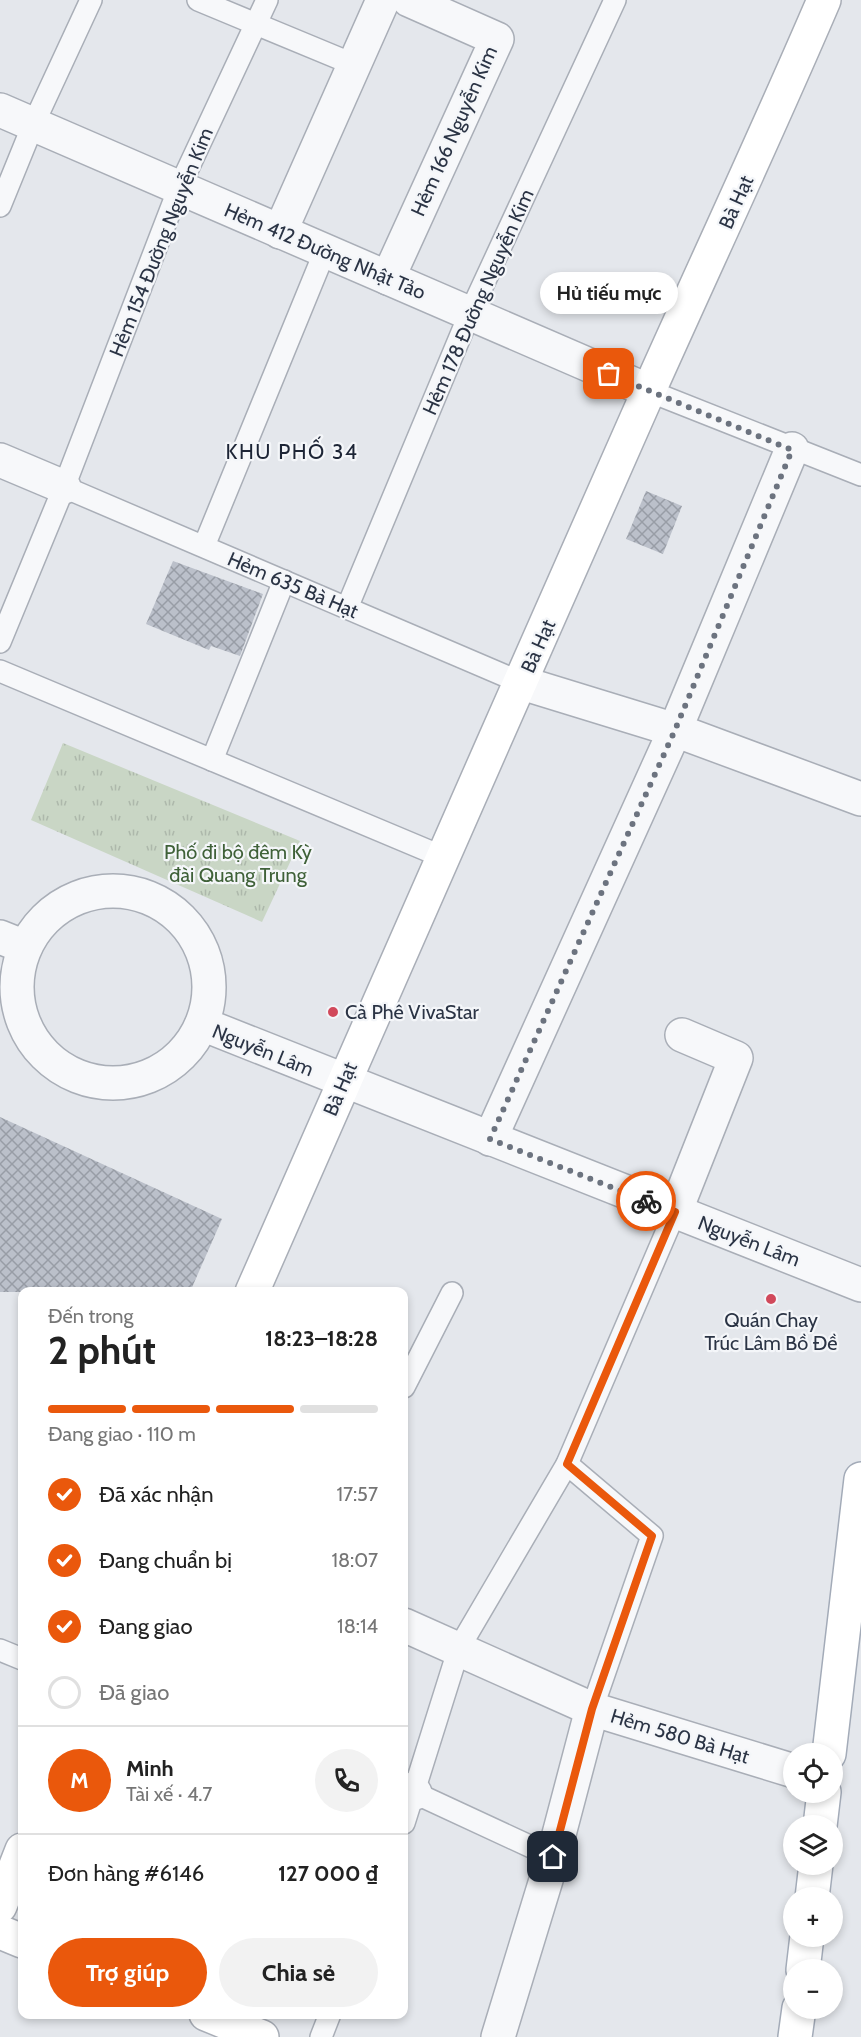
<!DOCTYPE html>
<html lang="vi">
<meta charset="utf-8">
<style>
:root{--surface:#fff;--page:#f2f2f2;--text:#222;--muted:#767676;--line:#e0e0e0;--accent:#ea580c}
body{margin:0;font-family:Cabin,sans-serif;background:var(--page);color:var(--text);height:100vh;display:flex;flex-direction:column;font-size:22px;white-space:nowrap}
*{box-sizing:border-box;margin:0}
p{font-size:20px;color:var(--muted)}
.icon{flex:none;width:33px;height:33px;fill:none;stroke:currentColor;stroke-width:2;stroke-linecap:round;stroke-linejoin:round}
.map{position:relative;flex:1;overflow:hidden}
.drawer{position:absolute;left:18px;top:1287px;width:390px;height:732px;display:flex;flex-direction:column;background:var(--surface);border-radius:12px;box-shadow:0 3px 9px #0003}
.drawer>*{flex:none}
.fabs{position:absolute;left:783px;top:1743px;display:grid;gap:12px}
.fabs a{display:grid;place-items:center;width:60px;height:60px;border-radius:50%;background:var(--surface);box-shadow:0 3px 9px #0003;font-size:30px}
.pin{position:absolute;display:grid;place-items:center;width:51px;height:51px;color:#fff;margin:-26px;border-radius:12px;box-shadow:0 3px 9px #0006}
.courier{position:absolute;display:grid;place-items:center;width:60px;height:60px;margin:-30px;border:4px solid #ea580c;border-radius:50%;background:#fff;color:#222;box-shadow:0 2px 8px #0007}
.bubble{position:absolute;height:42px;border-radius:21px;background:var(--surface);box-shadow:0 3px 9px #0003;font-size:20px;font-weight:700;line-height:42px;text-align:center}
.summary em{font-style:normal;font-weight:700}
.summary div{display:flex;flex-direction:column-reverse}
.summary{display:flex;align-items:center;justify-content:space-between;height:102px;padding:0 30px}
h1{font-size:39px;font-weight:700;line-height:45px}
.bar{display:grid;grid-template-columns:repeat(4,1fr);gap:9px 6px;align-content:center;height:72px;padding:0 30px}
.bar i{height:8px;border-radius:4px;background:var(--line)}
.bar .on{background:var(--accent)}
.bar p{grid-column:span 4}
.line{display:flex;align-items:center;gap:15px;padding:0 30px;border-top:2px solid var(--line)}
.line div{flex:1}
.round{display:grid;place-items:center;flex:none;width:63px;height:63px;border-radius:32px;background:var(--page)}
ol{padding:0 30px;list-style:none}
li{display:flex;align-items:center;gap:18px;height:66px}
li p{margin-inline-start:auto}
li .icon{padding:6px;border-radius:50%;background:var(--accent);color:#fff;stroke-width:4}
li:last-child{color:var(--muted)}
li i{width:33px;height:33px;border:3px solid var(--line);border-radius:50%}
.cta{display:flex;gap:12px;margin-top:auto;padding:12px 30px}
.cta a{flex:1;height:69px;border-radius:36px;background:var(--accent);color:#fff;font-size:24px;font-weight:700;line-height:69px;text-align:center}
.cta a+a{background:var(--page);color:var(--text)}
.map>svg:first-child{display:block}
.grass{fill:url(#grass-tufts)}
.building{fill:url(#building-cross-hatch)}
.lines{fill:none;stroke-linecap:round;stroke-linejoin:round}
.lane-casing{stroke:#a9aeb7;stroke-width:24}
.street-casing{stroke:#a9aeb7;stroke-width:36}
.secondary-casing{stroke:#a9aeb7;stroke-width:36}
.primary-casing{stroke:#a3abb8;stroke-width:36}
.lane{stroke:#f7f8fa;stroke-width:21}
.street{stroke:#f7f8fa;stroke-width:33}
.secondary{stroke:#fff;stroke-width:33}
.primary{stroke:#fff;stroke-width:33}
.done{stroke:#6c737f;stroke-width:6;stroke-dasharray:0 10.8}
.route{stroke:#ea580c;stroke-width:8}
.poi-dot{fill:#d1495b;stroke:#f4f6f9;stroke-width:2}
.labels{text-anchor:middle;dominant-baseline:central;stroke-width:4.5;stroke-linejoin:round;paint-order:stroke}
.street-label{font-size:20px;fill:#2b3445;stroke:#f4f6f9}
.park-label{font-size:20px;fill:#3f6138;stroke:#f4f6f9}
.poi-label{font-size:20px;fill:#2b3445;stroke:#f4f6f9;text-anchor:start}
.neighbourhood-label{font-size:21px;letter-spacing:1.5px;fill:#1d2536;stroke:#f4f6f9}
</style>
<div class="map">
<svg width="861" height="2037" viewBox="0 0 861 2037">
<defs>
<pattern id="grass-tufts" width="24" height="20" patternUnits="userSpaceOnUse" patternTransform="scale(1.5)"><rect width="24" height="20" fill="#c9d6c5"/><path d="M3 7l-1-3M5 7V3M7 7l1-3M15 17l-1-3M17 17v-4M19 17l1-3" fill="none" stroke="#adb8ab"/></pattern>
<pattern id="building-cross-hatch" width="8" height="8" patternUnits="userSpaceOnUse" patternTransform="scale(1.5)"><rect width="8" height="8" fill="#bbc0ca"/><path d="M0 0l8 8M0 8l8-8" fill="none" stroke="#989da6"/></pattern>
</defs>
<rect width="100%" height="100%" fill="#e4e7ec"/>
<!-- grass -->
<polygon class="grass" points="63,743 300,841 262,922 31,820"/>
<!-- building -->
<g class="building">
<polygon points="646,491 682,506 663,554 626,539"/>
<polygon points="173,561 263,594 240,656 211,646 209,650 146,624"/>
<polygon points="0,1117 222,1219 190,1292 0,1292"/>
</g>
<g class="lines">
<!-- lane casing -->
<g class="lane-casing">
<g id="lane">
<polyline points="198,0 355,65"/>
<polyline points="0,206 33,125 91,0"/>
<polyline points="649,391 861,475"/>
<polyline points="64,487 522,683"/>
<polyline points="204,546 325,251"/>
<polyline points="347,608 470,313 615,0"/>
<polyline points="0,642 64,487 179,188 267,0"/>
<polyline points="0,671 443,857"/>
<polyline points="212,760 284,581"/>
<polyline points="404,1387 452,1293"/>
<polyline points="567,1464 652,1536 592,1709"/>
<polyline points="0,1650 22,1659"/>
<polyline points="415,1793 553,1857"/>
<polyline points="404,1823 459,1648 567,1464 675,1212"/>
<polyline points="321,2037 330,2014"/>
</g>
</g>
<!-- street casing -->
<g class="street-casing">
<g id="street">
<polyline points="0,110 649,391"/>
<polyline points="280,232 383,0"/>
<polyline points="388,278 497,39 409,0"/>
<polyline points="0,460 64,487"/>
<polyline points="522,683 675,730 861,799"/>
<circle cx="113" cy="987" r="96"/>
<polyline points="0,937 25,947"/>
<polyline points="202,1024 861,1285"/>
<polyline points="490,1139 675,730 792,449"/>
<polyline points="675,1212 736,1058 682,1035"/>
<polyline points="404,1625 592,1709 794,1771"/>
<polyline points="404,1789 415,1793"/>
<polyline points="498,2037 553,1857 592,1709"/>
</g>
</g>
<!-- secondary casing -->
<g class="secondary-casing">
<g id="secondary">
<path d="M252,1292c131,-300 263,-598 395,-897 59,-132 120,-262 177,-395"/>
<polyline points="0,1906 22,1850"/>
<polyline points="0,1932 22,1941"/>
<polyline points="206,2014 262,2037"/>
</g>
</g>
<!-- primary casing -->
<g class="primary-casing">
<g id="primary">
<polyline points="829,1754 861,1479"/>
<polyline points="820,1826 824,1792"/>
<polyline points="812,1898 816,1864"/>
<polyline points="803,1970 807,1936"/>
<polyline points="795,2037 799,2008"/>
</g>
</g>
<!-- lane -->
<use href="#lane" class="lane"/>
<!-- street -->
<use href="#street" class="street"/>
<!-- secondary -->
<use href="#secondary" class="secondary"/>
<!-- primary -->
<use href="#primary" class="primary"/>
</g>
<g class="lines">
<!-- done -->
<polyline class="done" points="609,374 792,450 675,730 490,1139 646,1201"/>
<!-- route -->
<polyline class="route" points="553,1857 592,1709 652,1536 567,1464 675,1212 646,1201"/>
</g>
<!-- markers -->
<g class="poi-dot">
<circle cx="333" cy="1012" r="6"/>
<circle cx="771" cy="1299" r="6"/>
</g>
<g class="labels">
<!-- street labels -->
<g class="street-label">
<text transform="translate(454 131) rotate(-66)">Hẻm 166 Nguyễn Kim</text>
<text transform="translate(736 202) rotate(-66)">Bà Hạt</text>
<text transform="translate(161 242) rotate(-68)">Hẻm 154 Đường Nguyễn Kim</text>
<text transform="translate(325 251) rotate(23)">Hẻm 412 Đường Nhật Tảo</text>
<text transform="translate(478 302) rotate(-66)">Hẻm 178 Đường Nguyễn Kim</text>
<text transform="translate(293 585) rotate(23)">Hẻm 635 Bà Hạt</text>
<text transform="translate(538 646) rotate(-66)">Bà Hạt</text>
<text transform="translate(263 1050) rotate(22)">Nguyễn Lâm</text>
<text transform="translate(340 1089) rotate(-67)">Bà Hạt</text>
<text transform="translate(749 1241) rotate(21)">Nguyễn Lâm</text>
<text transform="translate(680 1736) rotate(17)">Hẻm 580 Bà Hạt</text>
</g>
<!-- park labels -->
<g class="park-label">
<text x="238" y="852">Phố đi bộ đêm Kỳ<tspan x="238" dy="23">đài Quang Trung</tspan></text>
</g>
<!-- poi labels -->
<g class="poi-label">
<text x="345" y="1012">Cà Phê VivaStar</text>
<text x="771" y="1320" text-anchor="middle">Quán Chay<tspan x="771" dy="23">Trúc Lâm Bồ Đề</tspan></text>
</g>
<!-- neighbourhood labels -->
<g class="neighbourhood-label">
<text x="292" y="451">KHU PHỐ 34</text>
</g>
</g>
</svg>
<div class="fabs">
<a><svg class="icon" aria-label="locate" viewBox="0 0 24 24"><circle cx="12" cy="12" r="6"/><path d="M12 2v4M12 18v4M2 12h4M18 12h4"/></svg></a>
<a><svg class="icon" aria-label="layers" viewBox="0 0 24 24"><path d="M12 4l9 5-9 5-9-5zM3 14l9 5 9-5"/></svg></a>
<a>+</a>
<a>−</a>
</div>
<div class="pin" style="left:609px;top:374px;background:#ea580c"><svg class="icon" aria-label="bag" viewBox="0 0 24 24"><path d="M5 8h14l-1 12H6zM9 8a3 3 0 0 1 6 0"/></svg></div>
<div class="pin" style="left:553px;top:1857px;background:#1f2937"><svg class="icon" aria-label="home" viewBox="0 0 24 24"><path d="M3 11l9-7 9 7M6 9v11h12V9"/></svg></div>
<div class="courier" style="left:646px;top:1201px"><svg class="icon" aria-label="bike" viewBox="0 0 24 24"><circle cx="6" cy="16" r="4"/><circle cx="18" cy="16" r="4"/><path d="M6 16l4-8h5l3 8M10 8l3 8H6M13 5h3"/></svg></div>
<div class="bubble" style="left:540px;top:272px;width:138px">Hủ tiếu mực</div>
<section class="drawer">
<div class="summary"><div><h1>2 phút</h1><p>Đến trong</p></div><em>18:23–18:28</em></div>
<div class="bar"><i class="on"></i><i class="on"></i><i class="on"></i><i></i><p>Đang giao · 110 m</p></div>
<ol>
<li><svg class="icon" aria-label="check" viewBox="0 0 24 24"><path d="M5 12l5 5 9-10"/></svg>Đã xác nhận<p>17:57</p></li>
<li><svg class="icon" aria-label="check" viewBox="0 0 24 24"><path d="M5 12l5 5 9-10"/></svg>Đang chuẩn bị<p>18:07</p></li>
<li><svg class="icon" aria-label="check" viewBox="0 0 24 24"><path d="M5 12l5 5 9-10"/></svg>Đang giao<p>18:14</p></li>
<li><i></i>Đã giao</li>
</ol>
<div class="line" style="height:108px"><b class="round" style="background:var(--accent);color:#fff">M</b><div><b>Minh</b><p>Tài xế · 4.7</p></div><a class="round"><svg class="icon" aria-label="phone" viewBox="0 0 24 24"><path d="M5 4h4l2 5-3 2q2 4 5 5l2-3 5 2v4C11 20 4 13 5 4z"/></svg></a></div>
<div class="line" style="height:78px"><div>Đơn hàng #6146</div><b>127 000 ₫</b></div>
<div class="cta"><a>Trợ giúp</a><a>Chia sẻ</a></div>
</section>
</div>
